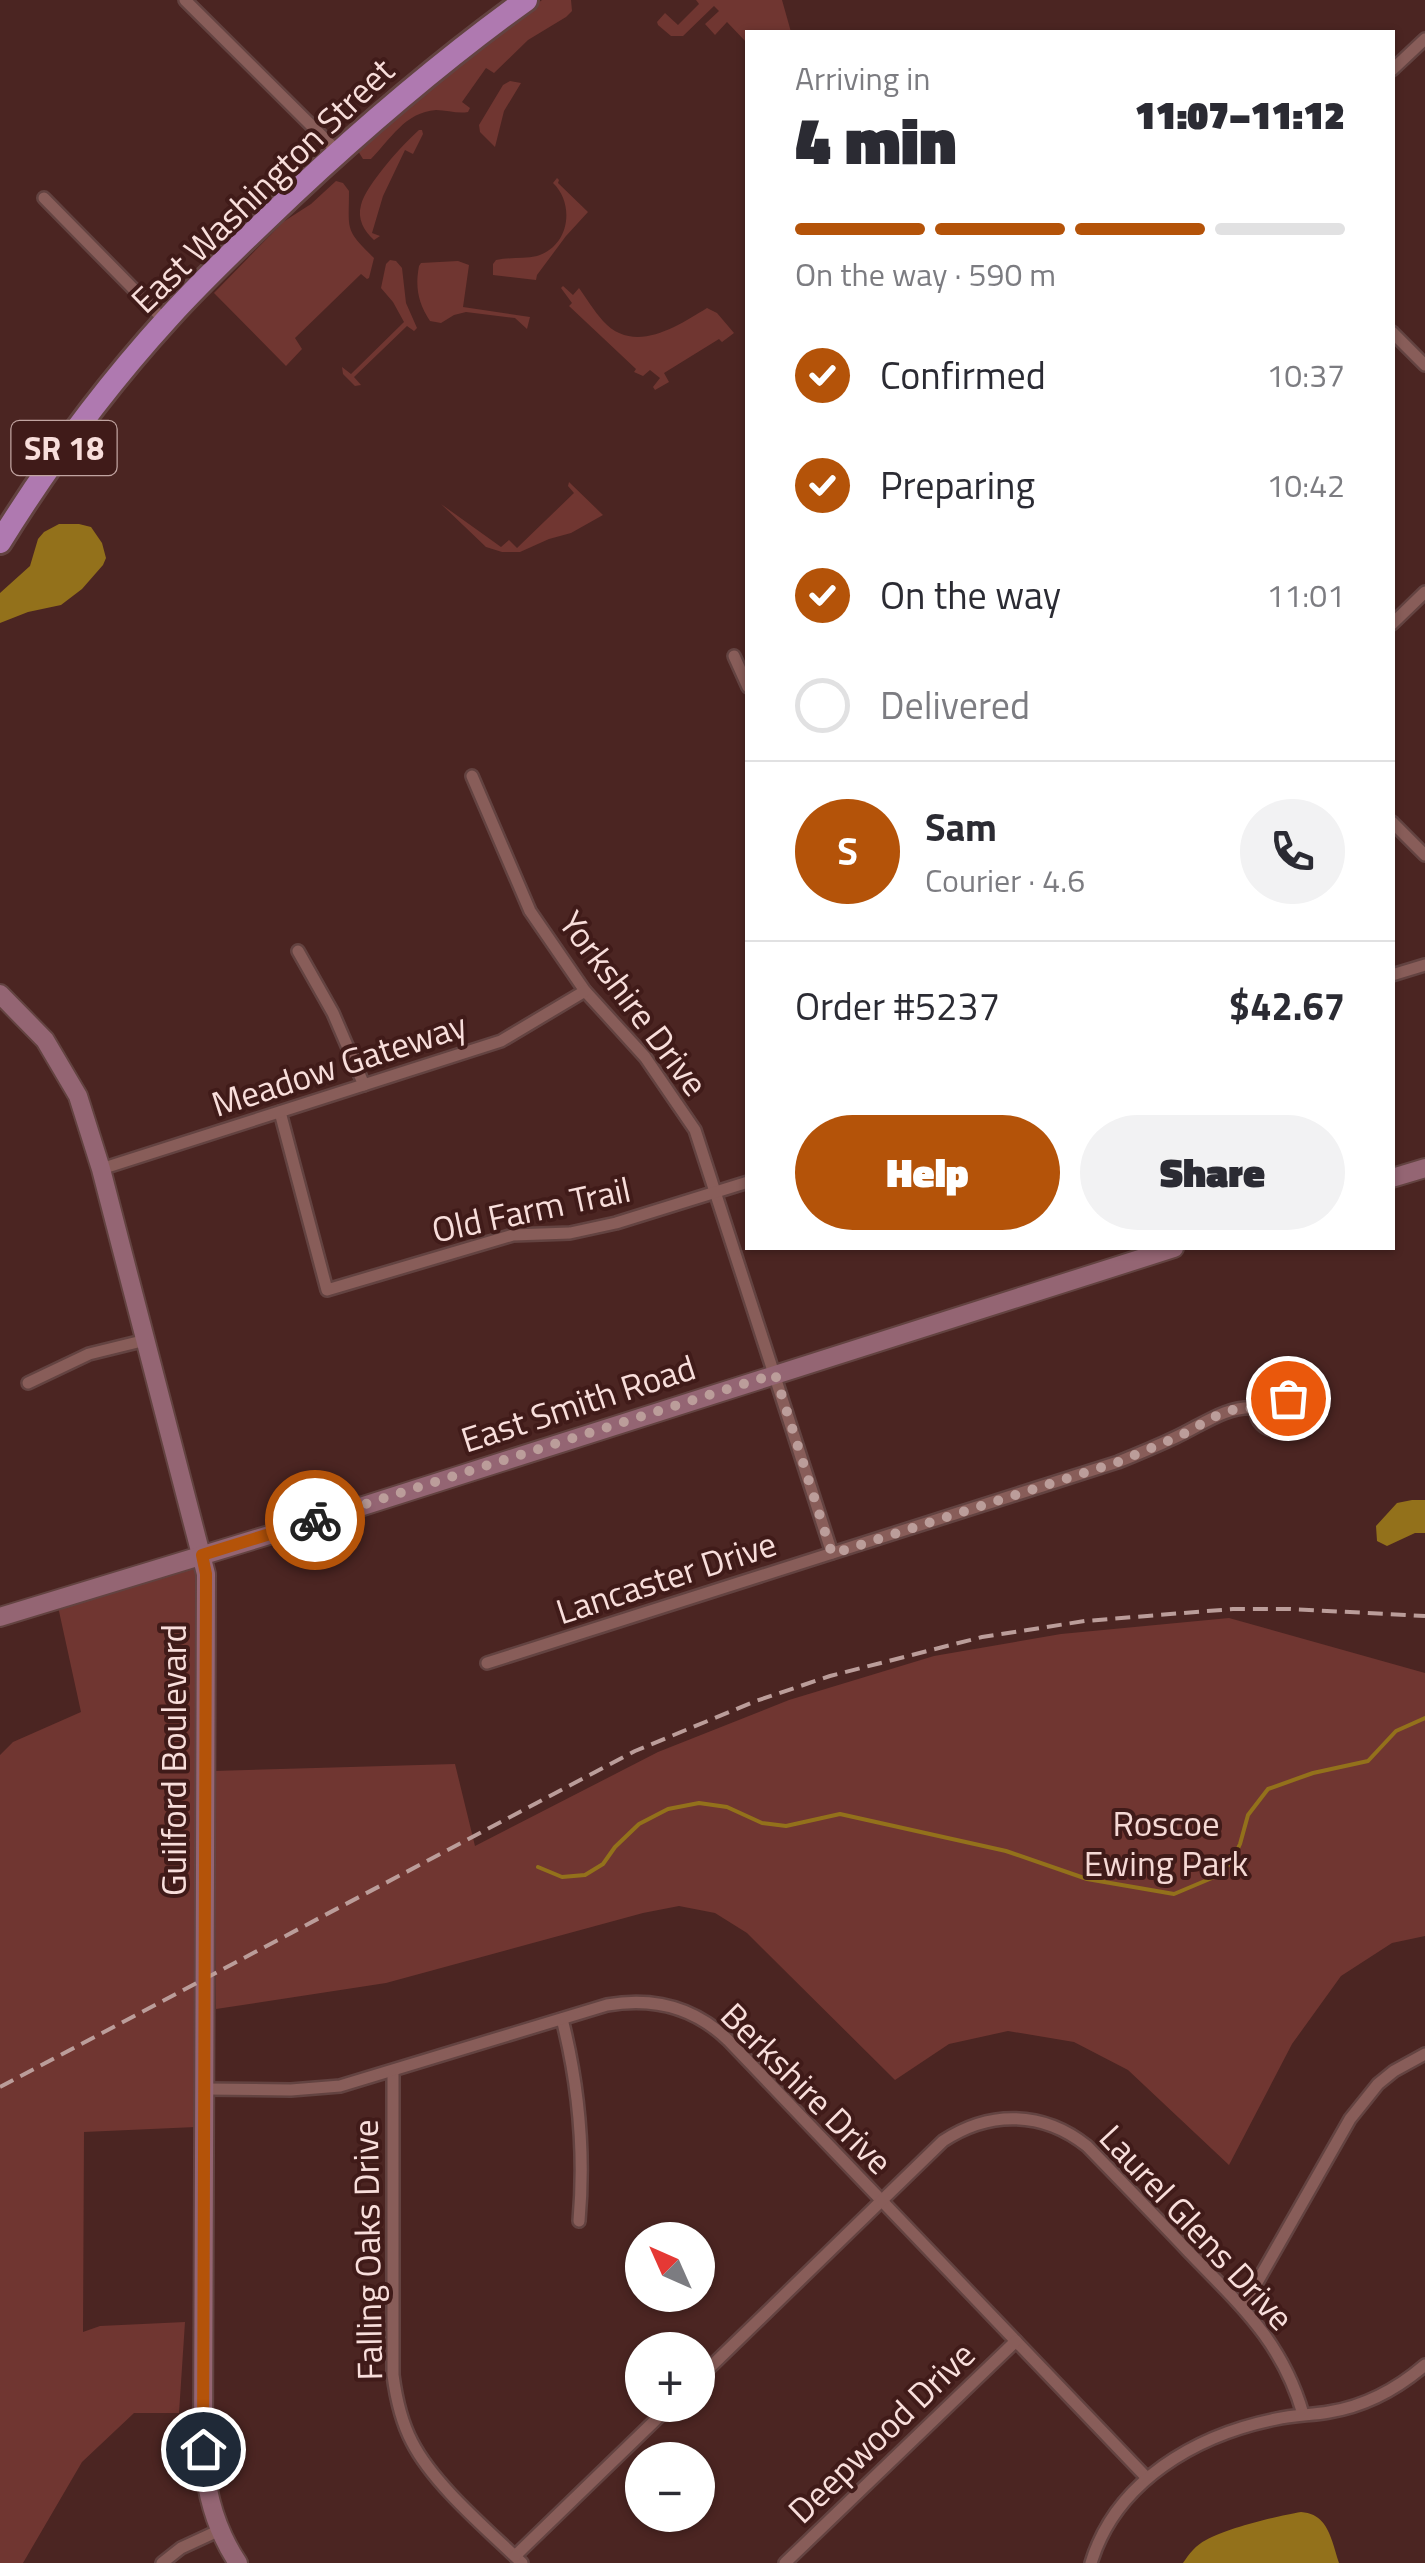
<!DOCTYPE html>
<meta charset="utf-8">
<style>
:root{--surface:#fff;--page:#f2f2f3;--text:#2b2b33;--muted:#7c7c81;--line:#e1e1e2;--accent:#b45309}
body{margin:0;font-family:"Titillium Web",sans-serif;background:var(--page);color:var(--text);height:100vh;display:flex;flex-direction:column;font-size:38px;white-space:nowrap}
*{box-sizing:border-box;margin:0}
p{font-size:32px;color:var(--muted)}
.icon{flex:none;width:55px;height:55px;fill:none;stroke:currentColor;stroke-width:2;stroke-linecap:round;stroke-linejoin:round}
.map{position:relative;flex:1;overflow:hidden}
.details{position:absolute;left:745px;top:30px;width:650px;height:1220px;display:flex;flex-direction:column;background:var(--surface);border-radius:0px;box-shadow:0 2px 8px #0004}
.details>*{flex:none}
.needle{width:65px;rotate:315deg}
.tools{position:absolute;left:625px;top:2222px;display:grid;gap:20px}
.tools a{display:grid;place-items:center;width:90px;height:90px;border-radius:50%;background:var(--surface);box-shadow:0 2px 8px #0004;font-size:50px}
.pin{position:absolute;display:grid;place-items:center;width:85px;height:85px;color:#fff;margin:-42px;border:5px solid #fff;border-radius:50%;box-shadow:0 2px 10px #0007}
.courier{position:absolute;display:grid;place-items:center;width:100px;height:100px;margin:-50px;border:8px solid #b45309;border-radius:50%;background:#fff;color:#222;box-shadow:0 2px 12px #0007}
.headline em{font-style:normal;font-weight:800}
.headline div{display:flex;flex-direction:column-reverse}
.headline{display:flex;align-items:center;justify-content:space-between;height:170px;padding:0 50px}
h1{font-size:65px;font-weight:800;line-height:75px}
.bar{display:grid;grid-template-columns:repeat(4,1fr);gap:15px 10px;align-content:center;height:120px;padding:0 50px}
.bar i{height:12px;border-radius:8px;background:var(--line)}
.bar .on{background:var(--accent)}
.bar p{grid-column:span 4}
.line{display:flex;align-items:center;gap:25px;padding:0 50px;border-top:2px solid var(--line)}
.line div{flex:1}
.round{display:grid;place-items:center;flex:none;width:105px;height:105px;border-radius:52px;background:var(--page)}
ol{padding:0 50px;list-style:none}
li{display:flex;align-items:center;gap:30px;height:110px}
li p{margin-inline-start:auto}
li .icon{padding:10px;border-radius:50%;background:var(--accent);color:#fff;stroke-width:4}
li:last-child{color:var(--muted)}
li i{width:55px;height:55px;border:5px solid var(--line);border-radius:50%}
.cta{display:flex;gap:20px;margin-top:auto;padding:20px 50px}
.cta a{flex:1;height:115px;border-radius:60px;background:var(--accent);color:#fff;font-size:40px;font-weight:800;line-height:115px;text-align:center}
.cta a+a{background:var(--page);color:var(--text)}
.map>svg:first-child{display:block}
.green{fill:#703631}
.water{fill:#93711b}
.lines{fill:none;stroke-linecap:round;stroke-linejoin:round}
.stream{stroke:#93711b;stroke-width:4}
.street-casing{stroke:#634341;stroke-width:16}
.secondary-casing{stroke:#634341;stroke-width:22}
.highway-casing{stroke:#634341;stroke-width:28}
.street{stroke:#885d59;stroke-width:11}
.secondary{stroke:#946573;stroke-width:18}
.highway{stroke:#af79b0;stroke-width:22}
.rail{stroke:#bb9d9a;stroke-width:4;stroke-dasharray:15 8;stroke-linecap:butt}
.done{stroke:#bb9d9a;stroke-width:10;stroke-dasharray:0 18}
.route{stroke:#b45309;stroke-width:12}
.labels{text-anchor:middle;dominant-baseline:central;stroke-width:8;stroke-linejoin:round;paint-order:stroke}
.shield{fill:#401b19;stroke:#c1a4a1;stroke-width:2.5}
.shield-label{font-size:32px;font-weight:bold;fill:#f8dedb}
.street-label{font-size:35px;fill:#f8dedb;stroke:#401b19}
.park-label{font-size:35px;fill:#f5d9d5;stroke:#401b19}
</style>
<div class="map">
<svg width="1425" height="2563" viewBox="0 0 1425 2563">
<rect width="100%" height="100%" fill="#4b2522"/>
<!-- green -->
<g class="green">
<path d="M542,0h29l1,11 -6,6 -38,23 -34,33 -8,-5 -24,34 8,6 -2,4c-10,2 -21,-2 -32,-2 -31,2 -46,30 -65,49h-8l-5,-8h-3l74,-67z"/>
<polygon points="696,0 782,0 791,32 748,32 747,43 727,22 715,35 705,24 719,11 714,6 683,36 671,36 658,25 657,22 665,13 678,25 699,4"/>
<polygon points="510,81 521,83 504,111 495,147 480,132 479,125 503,85"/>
<path d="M419,130h3l1,4 -10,20 -8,-4 -22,46 -11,37 8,3 -6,4c-10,-9 -17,-21 -13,-35 5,-20 42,-61 58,-75z"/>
<path d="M557,178l2,2 -1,3 30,29 -22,24 -29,39 -1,5 -43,-5v-11l3,-4c14,-3 28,-1 41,-4 33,-10 38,-52 16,-73z"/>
<path d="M336,181l7,2 6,8c0,39 -5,38 25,67l-5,20 -2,1 -6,-5 -66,64 7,11 -16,17 -72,-73 69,-71 28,-18z"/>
<polygon points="390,260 396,261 402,268 406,303 417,328 414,331 407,326 354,377 361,385 355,386 343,374 342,367 351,374 404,322 393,302 381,288 386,264"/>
<path d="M458,261l11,4 -6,42 67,10 -3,12 -12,-11 -49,-6 -12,3 -13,8 -11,-2c-12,-18 -15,-34 -11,-55l2,-3z"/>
<path d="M563,286l10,9 6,-7c8,11 15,23 24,33 31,34 73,6 104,-13l10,5 17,20 -12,9 -3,-3 -55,34 5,9 -14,8 -2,-3 7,-9 -10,-8 -7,6 -9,-4 2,-3 -67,-63 3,-3 -11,-15z"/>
<polygon points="569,482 603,515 571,533 549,539 520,552 502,552 486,547 441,504 501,547 509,540 517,548 574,493 568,486"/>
<polygon points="200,1559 196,2127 84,2132 83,2332 100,2326 185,2322 179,2413 134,2413 82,2462 23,2563 0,2563 0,1755 13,1742 81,1712 57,1602"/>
<polygon points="1229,1618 1425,1673 1425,1936 1392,1943 1341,1976 1292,2044 1229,2165 1128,2070 1074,2042 1008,2031 949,2044 895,2080 747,1933 715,1913 679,1906 643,1913 386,1983 216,2009 214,1771 455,1764 475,1846 658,1752 789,1700 934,1656 1061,1634"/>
</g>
<!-- water -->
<g class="water">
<polygon points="79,524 91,527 102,543 106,558 103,565 82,589 61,605 28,612 0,623 0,593 30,566 38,539 44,532 59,524"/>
<polygon points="1412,1500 1425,1500 1425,1533 1415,1533 1387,1546 1377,1541 1376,1526 1397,1503"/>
<path d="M1301,2512c28,2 30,28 38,51h-156c6,-9 13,-18 23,-23 21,-12 71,-24 95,-28z"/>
</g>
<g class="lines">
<!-- stream -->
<polyline class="stream" points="538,1867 562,1877 585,1875 603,1864 615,1847 639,1824 668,1809 699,1803 727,1807 762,1823 786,1826 840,1814 1006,1851 1087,1879 1174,1894 1212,1878 1231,1863 1240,1844 1248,1815 1268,1789 1313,1773 1368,1761 1396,1731 1425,1718"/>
<!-- street casing -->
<g class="street-casing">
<g id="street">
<polyline points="185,0 338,152"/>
<polyline points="1392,70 1425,39"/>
<polyline points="44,198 165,321"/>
<polyline points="1392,332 1425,365"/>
<polyline points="1392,624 1425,592"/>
<polyline points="734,656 748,687"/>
<polyline points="472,776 530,911 585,991 645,1057 695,1130 832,1553"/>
<polyline points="1392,822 1425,855"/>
<polyline points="298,951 333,1013 364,1085"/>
<polyline points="1392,975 1425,965"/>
<polyline points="280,1112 327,1290 513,1235 570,1233 616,1223 748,1182"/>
<polyline points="101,1169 501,1041 585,991"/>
<polyline points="28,1383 89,1354 146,1340"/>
<circle cx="1275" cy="1411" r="19"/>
<path d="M487,1663l631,-201c20,-8 39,-16 58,-25 26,-12 51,-32 80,-29"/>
<path d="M562,2019c17,67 23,133 17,202"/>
<path d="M393,2071v304c3,23 8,46 19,67 22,43 75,87 110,121"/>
<path d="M205,2089l86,1 49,-4 267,-81c46,-8 87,2 121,35l418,437"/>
<polyline points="1243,2307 1350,2119 1378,2084 1394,2071 1425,2054"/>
<path d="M698,2379l245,-238c47,-31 100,-30 144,5 34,35 68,70 102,106 51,53 93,89 114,162"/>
<polyline points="515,2556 671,2405"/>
<polyline points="162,2563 181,2548 220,2530"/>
<polyline points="785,2563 1016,2341"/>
<path d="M1091,2563c25,-82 105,-128 185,-144 18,-4 36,-4 53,-7 37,-6 68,-23 96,-47"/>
</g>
</g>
<!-- secondary casing -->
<g class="secondary-casing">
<g id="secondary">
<path d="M0,994l45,46 33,56 23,73 105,405 -3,875c2,41 12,80 35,114"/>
<polyline points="1392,1178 1425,1168"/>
<polyline points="0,1617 338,1514 1174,1248"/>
</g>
</g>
<!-- highway casing -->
<g class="highway-casing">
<path id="highway" d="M0,542c49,-79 106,-156 169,-225 39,-43 82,-83 124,-123 74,-69 151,-135 233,-194"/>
</g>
<!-- street -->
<use href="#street" class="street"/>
<!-- secondary -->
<use href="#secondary" class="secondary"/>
<!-- highway -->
<use href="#highway" class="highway"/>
<!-- rail -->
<polyline class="rail" points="0,2087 635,1751 756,1701 830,1676 982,1637 1085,1621 1233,1609 1290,1609 1425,1616"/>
</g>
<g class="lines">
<!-- done -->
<path class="done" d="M315,1520l460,-146 57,180 286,-92 62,-26 36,-20 16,-6 24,-2c6,-16 20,-20 32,-10"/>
<!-- route -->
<polyline class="route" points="203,2449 206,1574 202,1555 315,1520"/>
</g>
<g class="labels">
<!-- shield labels -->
<rect class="shield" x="11.5" y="421" width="105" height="54" rx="8"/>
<g class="shield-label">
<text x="64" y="448">SR 18</text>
</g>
<!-- street labels -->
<g class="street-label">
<text transform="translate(262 185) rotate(-44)">East Washington Street</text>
<text transform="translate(634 1003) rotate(53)">Yorkshire Drive</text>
<text transform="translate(339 1064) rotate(-18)">Meadow Gateway</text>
<text transform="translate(531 1209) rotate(-12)">Old Farm Trail</text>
<text transform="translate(578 1403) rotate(-18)">East Smith Road</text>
<text transform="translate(666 1577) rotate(-18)">Lancaster Drive</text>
<text transform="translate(173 1760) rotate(-90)">Guilford Boulevard</text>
<text transform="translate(807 2088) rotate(45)">Berkshire Drive</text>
<text transform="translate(1197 2227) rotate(47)">Laurel Glens Drive</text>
<text transform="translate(367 2250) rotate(-91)">Falling Oaks Drive</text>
<text transform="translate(881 2432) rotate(-44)">Deepwood Drive</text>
</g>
<!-- park labels -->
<g class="park-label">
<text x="1166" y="1823">Roscoe<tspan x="1166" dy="40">Ewing Park</tspan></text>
</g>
</g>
</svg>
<div class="tools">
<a><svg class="needle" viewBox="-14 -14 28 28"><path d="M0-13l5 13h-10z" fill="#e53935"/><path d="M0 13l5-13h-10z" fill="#7c7c81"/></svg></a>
<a>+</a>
<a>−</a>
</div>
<div class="pin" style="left:1288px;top:1398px;background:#ea580c"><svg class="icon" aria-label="bag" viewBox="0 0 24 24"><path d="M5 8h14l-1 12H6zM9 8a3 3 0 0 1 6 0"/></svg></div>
<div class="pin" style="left:203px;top:2449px;background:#1f2937"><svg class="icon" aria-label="home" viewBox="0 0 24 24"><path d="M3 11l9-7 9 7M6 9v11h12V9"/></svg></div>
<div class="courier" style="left:315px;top:1520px"><svg class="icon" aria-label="bike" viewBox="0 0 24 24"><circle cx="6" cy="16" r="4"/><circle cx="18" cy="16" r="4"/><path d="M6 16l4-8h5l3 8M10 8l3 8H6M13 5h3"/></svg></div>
<section class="details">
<div class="headline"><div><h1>4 min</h1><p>Arriving in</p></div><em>11:07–11:12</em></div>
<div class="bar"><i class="on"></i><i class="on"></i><i class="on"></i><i></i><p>On the way · 590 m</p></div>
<ol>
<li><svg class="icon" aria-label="check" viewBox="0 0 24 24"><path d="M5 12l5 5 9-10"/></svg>Confirmed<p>10:37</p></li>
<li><svg class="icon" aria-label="check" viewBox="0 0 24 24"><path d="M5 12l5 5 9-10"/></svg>Preparing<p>10:42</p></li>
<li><svg class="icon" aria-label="check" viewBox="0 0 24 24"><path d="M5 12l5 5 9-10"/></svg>On the way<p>11:01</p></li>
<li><i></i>Delivered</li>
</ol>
<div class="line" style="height:180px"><b class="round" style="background:var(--accent);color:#fff">S</b><div><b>Sam</b><p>Courier · 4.6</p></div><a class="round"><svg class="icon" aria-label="phone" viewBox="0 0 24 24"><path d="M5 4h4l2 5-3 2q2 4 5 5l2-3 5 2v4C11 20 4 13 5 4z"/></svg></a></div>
<div class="line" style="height:130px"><div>Order #5237</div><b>$42.67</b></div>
<div class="cta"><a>Help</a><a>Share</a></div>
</section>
</div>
